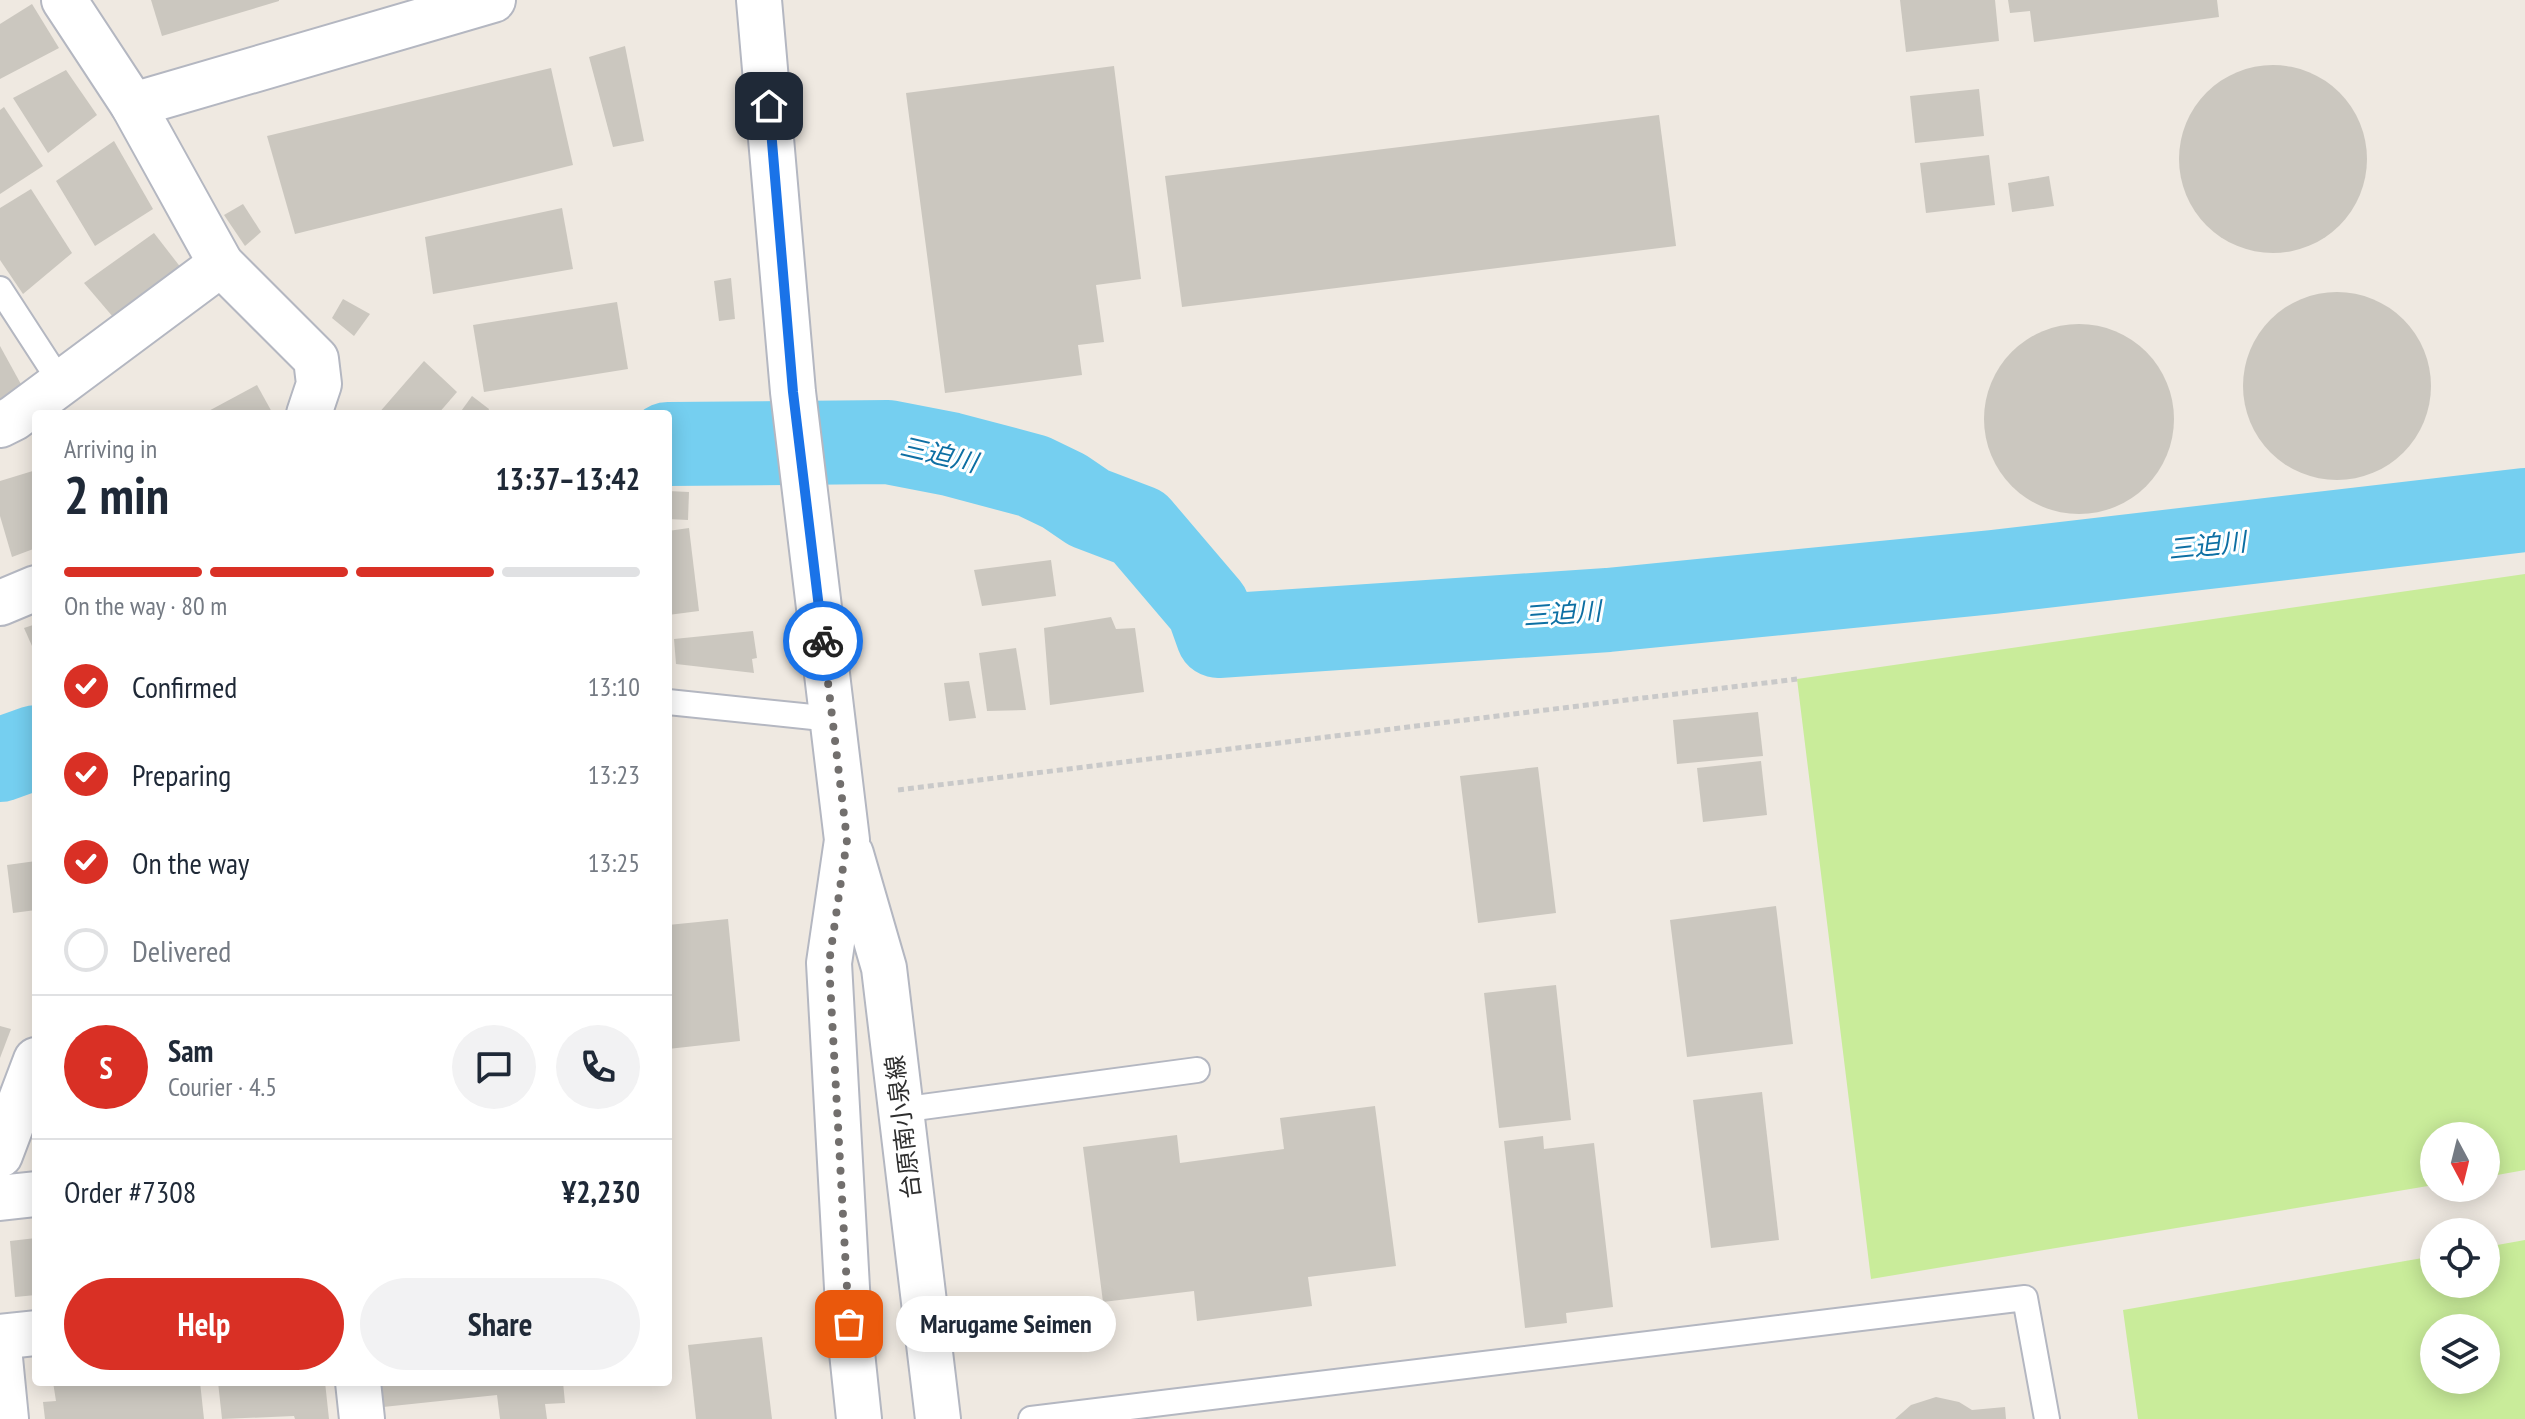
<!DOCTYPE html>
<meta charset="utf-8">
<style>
:root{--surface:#fff;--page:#f2f2f3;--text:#1f2937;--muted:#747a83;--line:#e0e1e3;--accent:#d93025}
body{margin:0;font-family:"PT Sans Narrow","Noto Sans JP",sans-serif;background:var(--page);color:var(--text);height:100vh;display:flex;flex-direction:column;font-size:30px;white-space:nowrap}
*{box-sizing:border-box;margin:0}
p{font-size:26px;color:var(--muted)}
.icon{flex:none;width:44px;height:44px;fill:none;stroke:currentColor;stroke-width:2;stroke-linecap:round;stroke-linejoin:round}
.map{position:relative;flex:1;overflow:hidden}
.side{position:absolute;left:32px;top:410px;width:640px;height:976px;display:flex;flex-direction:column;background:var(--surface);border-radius:8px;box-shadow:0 4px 20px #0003}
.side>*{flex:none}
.needle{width:52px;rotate:173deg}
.fabs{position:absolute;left:2420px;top:1122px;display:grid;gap:16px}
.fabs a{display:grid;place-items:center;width:80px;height:80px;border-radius:50%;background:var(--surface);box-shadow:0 4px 20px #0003;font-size:40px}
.pin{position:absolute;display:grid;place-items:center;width:68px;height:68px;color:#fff;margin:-34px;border-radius:16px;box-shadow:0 4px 12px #0006}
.courier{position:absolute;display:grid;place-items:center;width:80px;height:80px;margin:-40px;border:6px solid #1a73e8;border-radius:50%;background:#fff;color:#222;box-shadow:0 2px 10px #0007}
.bubble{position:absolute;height:56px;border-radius:28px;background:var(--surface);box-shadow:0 4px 20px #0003;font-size:26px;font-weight:700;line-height:56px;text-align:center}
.overview em{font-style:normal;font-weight:700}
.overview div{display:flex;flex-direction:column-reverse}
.overview{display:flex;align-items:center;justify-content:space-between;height:136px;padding:0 32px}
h1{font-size:52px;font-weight:700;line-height:60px}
.bar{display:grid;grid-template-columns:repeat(4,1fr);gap:12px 8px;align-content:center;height:96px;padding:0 32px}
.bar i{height:10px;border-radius:6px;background:var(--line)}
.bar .current{background:var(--accent)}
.bar p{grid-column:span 4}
.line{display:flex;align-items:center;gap:20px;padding:0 32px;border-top:2px solid var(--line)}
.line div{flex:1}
.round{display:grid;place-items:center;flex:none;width:84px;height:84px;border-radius:42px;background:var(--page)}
ol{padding:0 32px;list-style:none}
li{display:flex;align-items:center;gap:24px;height:88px}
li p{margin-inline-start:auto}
li .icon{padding:8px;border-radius:50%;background:var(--accent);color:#fff;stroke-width:4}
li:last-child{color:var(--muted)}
li i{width:44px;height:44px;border:4px solid var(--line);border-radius:50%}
.cta{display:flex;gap:16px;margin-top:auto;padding:16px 32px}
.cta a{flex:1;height:92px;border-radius:48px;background:var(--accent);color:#fff;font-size:32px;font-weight:700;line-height:92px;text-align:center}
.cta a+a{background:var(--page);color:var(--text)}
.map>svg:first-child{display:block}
.pitch{fill:#c9ec9a;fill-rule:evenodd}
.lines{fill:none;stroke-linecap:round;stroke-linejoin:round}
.river{stroke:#75cff0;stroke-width:84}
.building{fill:#cbc7bf}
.service-casing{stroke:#b4b7c1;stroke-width:28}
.minor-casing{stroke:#b4b7c1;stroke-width:48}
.tertiary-casing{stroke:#b4b7c1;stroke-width:48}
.path{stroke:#c9c9c9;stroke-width:5;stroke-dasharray:6 4;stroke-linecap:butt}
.service{stroke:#fff;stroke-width:24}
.minor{stroke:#fff;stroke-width:44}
.tertiary{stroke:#fff;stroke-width:44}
.done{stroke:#726f6d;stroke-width:8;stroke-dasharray:0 14.4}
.route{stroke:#1a73e8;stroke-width:10}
.labels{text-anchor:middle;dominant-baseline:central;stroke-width:6;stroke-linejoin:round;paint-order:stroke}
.street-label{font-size:24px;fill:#2e2e2e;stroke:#fff}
.water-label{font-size:26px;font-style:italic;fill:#0d6fa3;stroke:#fff}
</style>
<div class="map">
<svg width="2525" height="1419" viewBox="0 0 2525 1419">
<rect width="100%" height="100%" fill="#efe9e1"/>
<!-- pitch -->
<g class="pitch">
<polygon points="2525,574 2525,1170 2486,1177 2486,1136 2434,1136 2434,1185 1871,1279 1797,679"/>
<path d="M2525,1240v179h-387l-15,-109 311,-54v28h52v-37zM2434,1328h52v52h-52z"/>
</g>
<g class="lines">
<!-- river -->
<g class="river">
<polyline points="668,444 888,442 950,454 1033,476 1064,491 1089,508 1139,527 1208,608 1218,636 1608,610 1993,572 2525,510"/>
<polyline points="0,760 36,747"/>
</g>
</g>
<!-- building -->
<g class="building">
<polygon points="151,0 279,0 279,1 162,36"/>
<polygon points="1900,0 1995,0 1999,41 1906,52"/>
<polygon points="2008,0 2217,0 2219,17 2034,42 2030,11 2010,13"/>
<polygon points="32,4 59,48 0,79 0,24"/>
<polygon points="625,46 644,141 613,147 589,57"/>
<circle cx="2273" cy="159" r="94"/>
<polygon points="1114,66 1141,279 1096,285 1104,342 1078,345 1082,375 945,393 906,93"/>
<polygon points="551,68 573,165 295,234 267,136"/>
<polygon points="66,70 97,115 48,153 13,98"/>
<polygon points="1979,89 1984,136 1915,143 1910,96"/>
<polygon points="4,107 43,166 0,194 0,110"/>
<polygon points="1659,115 1676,246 1182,307 1165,176"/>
<polygon points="114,141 153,209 95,246 56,181"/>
<polygon points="1989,155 1995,205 1926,213 1920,163"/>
<polygon points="2049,176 2054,206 2012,212 2008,183"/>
<polygon points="31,189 72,253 23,294 0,260 0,208"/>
<polygon points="243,204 261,232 245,246 224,215"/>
<polygon points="562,208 573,269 433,294 425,237"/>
<polygon points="154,233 185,273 119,324 84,283"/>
<polygon points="731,278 735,319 719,321 714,281"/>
<circle cx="2337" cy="386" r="94"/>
<polygon points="343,299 370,314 354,336 332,318"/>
<polygon points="617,302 628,369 484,392 473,325"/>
<circle cx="2079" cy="419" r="95"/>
<polygon points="0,346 22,386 0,399"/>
<polygon points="424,361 457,392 438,414 378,414"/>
<polygon points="257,385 273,414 203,414"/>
<polygon points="472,396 489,409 487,414 459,414"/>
<polygon points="36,470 36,548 12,557 0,516 0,481"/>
<polygon points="668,491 689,492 688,520 668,519"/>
<polygon points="689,528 699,611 668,615 668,531"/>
<polygon points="1051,560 1056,596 982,606 974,570"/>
<polygon points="1111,617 1116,629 1135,628 1144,692 1050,705 1044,628"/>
<polygon points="36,624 36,655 24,628"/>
<polygon points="753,631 757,658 752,659 754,673 676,664 674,639"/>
<polygon points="1016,648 1026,710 987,711 979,653"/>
<polygon points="969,681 976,718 949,721 944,683"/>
<polygon points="1758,712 1763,756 1677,764 1673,720"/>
<polygon points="1761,761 1767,815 1703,822 1697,768"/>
<polygon points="1538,767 1556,913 1478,923 1460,776"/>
<polygon points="36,861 36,910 13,913 7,865"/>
<polygon points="1776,906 1793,1044 1687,1057 1670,920"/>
<polygon points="728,919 740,1041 668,1049 668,925"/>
<polygon points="1556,985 1571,1120 1499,1128 1484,993"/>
<polygon points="0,1026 11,1029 0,1058"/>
<polygon points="1762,1092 1779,1240 1711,1248 1693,1100"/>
<polygon points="1375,1106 1396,1266 1308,1277 1312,1306 1197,1321 1194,1291 1103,1302 1083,1147 1177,1135 1180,1163 1284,1149 1280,1118"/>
<polygon points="1543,1136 1544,1149 1594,1143 1613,1307 1566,1313 1567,1323 1525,1328 1504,1141"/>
<polygon points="36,1238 36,1295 15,1297 10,1241"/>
<polygon points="762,1337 772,1419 696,1419 688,1345"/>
<polygon points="53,1382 200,1382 204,1419 45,1419 43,1402 56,1401"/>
<polygon points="218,1382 325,1382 329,1419 295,1419 294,1416 222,1419"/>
<polygon points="380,1382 563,1382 565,1403 545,1404 547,1419 500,1419 497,1395 383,1407"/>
<polygon points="1936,1397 1959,1402 1972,1410 2005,1407 2006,1419 1895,1419 1911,1405"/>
</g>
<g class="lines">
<!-- service casing -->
<g class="service-casing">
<g id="service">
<polyline points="0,289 61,383"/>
<polyline points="668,702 832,719"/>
<polyline points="900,1110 1197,1070"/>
<polyline points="1031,1419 2025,1298 2047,1419"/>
</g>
</g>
<!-- minor casing -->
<g class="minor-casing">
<g id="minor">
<polyline points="64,0 133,105 221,264 316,359 319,384 309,414"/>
<polyline points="133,105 493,0"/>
<polyline points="0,425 14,418 221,264"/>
<polyline points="0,603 36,588"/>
<polyline points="0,1155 36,1060"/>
<polyline points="0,1198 36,1194"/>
<polyline points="0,1337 36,1333"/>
<polyline points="0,1358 6,1419"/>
<polyline points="358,1382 362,1419"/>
</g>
</g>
<!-- tertiary casing -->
<g class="tertiary-casing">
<g id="tertiary">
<polyline points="759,0 793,392 847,840 829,963 849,1324 859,1419"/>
<polyline points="851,854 884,968 938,1419"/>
</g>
</g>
<!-- path -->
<polyline class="path" points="898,790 1797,679"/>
<!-- service -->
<use href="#service" class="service"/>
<!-- minor -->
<use href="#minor" class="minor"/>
<!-- tertiary -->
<use href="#tertiary" class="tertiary"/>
</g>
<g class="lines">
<!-- done -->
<polyline class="done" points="823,641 847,840 829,963 849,1324"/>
<!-- route -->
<polyline class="route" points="769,106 793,392 823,641"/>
</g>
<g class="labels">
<!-- street labels -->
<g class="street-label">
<text transform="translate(903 1127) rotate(-97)">台原南小泉線</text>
</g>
<!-- water labels -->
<g class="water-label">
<text transform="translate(939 454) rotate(13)">三迫川</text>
<text transform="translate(2207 545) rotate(-6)">三迫川</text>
<text transform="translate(1562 613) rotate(-4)">三迫川</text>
</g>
</g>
</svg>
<div class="fabs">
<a><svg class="needle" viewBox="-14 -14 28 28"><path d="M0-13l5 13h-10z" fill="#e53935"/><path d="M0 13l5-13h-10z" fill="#747a83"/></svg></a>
<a><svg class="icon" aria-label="locate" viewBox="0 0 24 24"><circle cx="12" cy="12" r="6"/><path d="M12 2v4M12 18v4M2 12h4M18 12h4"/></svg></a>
<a><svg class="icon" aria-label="layers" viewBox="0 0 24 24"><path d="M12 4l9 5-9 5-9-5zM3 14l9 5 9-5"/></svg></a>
</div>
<div class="pin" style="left:849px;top:1324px;background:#ea580c"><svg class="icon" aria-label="bag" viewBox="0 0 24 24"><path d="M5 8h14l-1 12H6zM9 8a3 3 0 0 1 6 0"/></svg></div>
<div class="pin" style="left:769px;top:106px;background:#1f2937"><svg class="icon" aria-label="home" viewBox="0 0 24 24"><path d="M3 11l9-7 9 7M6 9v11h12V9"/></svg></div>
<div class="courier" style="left:823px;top:641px"><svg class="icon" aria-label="bike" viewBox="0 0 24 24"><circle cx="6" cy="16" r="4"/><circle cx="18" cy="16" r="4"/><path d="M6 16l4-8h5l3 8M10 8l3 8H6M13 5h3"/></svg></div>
<div class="bubble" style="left:896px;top:1296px;width:220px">Marugame Seimen</div>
<section class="side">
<div class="overview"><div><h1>2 min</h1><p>Arriving in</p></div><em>13:37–13:42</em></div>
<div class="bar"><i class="current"></i><i class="current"></i><i class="current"></i><i></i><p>On the way · 80 m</p></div>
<ol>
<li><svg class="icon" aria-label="check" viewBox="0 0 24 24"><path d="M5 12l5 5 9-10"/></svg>Confirmed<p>13:10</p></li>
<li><svg class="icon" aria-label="check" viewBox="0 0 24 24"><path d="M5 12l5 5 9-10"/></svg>Preparing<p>13:23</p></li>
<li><svg class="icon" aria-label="check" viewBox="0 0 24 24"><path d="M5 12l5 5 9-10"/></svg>On the way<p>13:25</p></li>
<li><i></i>Delivered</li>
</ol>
<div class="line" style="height:144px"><b class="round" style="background:var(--accent);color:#fff">S</b><div><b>Sam</b><p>Courier · 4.5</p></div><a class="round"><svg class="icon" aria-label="chat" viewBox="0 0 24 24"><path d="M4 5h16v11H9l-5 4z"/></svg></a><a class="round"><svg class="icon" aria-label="phone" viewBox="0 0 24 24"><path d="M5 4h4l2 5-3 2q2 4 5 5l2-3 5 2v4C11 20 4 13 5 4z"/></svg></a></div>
<div class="line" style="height:104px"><div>Order #7308</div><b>¥2,230</b></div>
<div class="cta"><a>Help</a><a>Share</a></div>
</section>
</div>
